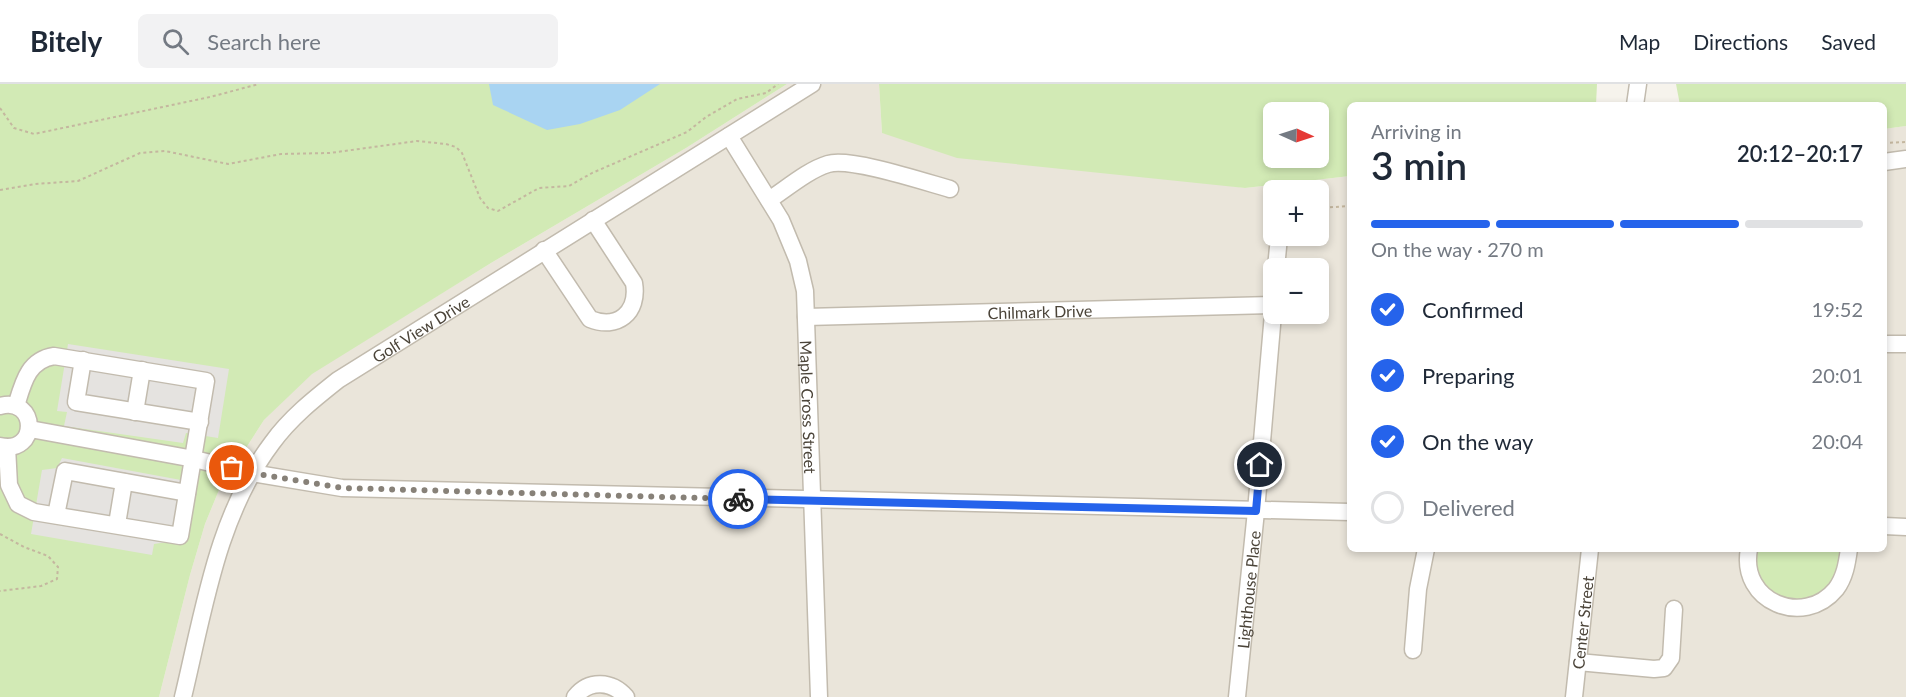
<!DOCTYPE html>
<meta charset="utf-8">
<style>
:root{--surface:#fff;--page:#f2f2f3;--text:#1f2937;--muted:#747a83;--line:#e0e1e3;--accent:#2563eb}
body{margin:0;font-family:Lato,sans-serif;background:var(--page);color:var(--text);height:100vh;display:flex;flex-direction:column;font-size:22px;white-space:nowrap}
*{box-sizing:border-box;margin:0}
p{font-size:20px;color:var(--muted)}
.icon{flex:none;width:33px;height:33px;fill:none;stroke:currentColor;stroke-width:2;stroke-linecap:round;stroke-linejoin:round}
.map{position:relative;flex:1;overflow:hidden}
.drawer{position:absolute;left:1347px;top:18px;width:540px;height:450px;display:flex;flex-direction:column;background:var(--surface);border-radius:9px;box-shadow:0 3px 9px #0003}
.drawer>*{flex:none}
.needle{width:39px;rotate:93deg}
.fabs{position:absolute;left:1263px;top:18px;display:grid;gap:12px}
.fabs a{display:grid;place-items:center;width:66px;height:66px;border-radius:9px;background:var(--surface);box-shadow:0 3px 9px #0003;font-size:30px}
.pin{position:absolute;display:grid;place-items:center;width:51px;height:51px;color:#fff;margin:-26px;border:3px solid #fff;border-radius:50%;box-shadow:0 2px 6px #0007}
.courier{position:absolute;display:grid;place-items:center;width:60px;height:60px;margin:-30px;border:4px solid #2563eb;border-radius:50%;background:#fff;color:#222;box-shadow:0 2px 8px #0007}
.head em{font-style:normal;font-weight:600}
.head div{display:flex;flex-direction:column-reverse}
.head{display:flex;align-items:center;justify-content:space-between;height:102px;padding:0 24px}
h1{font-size:39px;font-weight:600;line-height:45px}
.bar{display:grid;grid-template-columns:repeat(4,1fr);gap:9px 6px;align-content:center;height:72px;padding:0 24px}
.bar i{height:8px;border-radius:4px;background:var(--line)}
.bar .on{background:var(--accent)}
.bar p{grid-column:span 4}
ol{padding:0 24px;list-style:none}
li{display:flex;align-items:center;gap:18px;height:66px}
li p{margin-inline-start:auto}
li .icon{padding:6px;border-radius:50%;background:var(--accent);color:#fff;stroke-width:4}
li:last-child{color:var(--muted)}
li i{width:33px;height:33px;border:3px solid var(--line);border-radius:50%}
header{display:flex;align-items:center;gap:36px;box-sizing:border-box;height:84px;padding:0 30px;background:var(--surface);border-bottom:2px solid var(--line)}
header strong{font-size:28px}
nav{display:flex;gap:33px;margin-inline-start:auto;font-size:21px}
.search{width:420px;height:54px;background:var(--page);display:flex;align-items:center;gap:15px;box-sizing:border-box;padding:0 21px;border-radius:9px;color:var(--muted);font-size:22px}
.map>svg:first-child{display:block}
.residential{fill:#eae5da;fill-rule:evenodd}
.green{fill:#d2eab5;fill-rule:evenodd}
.parking{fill:#e5e3e0}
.water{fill:#a9d4f2}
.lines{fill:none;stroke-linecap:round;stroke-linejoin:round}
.minor-casing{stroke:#c2bbae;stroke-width:19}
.path{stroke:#c4b79f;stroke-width:2;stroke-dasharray:3 3;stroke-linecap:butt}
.minor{stroke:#fff;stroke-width:16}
.done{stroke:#878178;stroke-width:6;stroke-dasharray:0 10.8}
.route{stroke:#2563eb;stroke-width:8}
.labels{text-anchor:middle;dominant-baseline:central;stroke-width:5;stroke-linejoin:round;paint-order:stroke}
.street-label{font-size:16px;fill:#4b4439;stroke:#fff}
</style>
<header>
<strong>Bitely</strong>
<div class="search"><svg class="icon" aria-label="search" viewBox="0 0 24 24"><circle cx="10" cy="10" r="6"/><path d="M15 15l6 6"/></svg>Search here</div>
<nav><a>Map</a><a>Directions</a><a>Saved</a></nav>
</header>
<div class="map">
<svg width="1906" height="613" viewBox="0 0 1906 613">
<rect width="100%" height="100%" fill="#f6f3ec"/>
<!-- residential -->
<path class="residential" d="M787,0h92l3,49 363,55 105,-12v373h534v-420l22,-3v571h-1747l31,-122 15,-51 14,-34 45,-70 48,-47 179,-110 195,-115zM1274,106h44v46h-44zM1274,184h44v46h-44z"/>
<!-- green -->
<g class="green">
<polygon points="0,0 787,0 686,64 491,179 312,290 264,336 219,406 205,440 190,491 159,613 0,613"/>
<path d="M879,0h718l-1,21h-246v71l-105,12 -288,-30 -75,-25zM1274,28h44v46h-44z"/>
<polygon points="1676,0 1906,0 1906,42 1884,45 1884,21 1680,21"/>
<path d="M1756,465h85c-1,12 -1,25 -8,36 -19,24 -69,18 -77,-13 -2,-7 0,-16 0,-23z"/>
</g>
<!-- parking -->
<g class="parking">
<polygon points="68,260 229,285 218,354 186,349 183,359 64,342 67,328 57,327"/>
<polygon points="62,374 197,399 187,455 154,460 152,471 31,450 42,386 57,384"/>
</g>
<!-- water -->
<polygon class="water" points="489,0 660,0 620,26 580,40 547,46 493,21"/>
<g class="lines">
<!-- minor casing -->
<g class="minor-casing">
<g id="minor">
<polyline points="1635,21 1638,0"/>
<path id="s1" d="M729,52l52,84 17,41 7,30 14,406"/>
<polyline points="1884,78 1906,75"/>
<path d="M769,116c17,-11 39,-30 59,-36 22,-7 97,18 122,25"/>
<path d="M544,166l46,69c27,11 49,-6 44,-36l-41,-63"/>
<polyline points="1276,184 1279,153"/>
<path id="s2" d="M806,233l467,-12"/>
<polyline points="1884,260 1906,260"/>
<polyline points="83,276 76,318 200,338"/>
<path d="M0,322c38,-10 39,49 0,40"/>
<polyline points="135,328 142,286"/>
<polyline points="30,345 194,375 252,389 342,404 1350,428"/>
<path d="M7,363l2,38 9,19 16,8 146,24 26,-155 -152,-25c-26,4 -31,27 -38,50"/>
<polyline points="56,431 65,387 187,409"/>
<polyline points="117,440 124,398"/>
<polyline points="1884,442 1906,443"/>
<path d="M1749,465c-10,53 55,79 87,40 9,-12 11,-26 13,-40"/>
<polyline points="1413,566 1418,505 1426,465"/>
<polyline points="1578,578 1654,585 1664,584 1671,574 1674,525"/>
<path id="s3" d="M183,613c21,-87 34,-181 89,-254 18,-25 42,-44 66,-63l474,-296"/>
<path d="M575,613c14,-18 37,-16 51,0"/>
<path id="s4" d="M1237,613l19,-186 18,-209"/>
<path id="s5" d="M1574,613l16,-148"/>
</g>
</g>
<!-- path -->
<g class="path">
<polyline points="0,24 14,44 34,50 210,13 259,0"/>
<polyline points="1884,59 1906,58"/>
<polyline points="0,106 35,100 78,97 140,69 165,67 228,80 281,70 330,69 417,57 446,60 456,63 462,69 480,114 488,124 498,127 539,104 569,102 592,89 687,48 706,33 737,15 766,9 778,0"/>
<polyline points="1318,124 1350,122"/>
<polyline points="0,450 24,463 48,472 58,483 57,495 41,502 0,507"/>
</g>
<!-- minor -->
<use href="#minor" class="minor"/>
</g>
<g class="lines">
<!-- done -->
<polyline class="done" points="232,384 252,389 342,404 738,415"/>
<!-- route -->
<polyline class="route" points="738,415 1256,427 1260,381"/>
</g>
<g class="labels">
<!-- street labels -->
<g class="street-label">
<text stroke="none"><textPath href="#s2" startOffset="234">Chilmark Drive</textPath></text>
<text stroke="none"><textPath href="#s3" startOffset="460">Golf View Drive</textPath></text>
<text stroke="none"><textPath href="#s1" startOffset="290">Maple Cross Street</textPath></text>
<text stroke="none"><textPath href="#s4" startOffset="108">Lighthouse Place</textPath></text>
<text stroke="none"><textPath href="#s5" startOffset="75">Center Street</textPath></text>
</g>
</g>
</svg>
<div class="fabs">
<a><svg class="needle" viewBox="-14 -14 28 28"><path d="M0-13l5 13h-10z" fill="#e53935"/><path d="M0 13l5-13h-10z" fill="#747a83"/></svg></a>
<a>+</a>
<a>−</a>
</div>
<div class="pin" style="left:232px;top:384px;background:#ea580c"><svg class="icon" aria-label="bag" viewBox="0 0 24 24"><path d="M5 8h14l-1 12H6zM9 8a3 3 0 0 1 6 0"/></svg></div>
<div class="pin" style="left:1260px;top:381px;background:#1f2937"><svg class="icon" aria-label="home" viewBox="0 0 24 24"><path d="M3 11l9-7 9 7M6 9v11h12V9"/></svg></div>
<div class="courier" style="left:738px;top:415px"><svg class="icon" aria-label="bike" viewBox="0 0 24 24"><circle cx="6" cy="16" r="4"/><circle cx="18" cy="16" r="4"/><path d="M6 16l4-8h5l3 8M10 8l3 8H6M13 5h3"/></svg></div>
<section class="drawer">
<div class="head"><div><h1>3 min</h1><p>Arriving in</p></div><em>20:12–20:17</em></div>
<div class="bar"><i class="on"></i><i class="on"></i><i class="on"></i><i></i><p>On the way · 270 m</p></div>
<ol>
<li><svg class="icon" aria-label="check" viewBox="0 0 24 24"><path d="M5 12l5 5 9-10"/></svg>Confirmed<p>19:52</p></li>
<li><svg class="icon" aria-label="check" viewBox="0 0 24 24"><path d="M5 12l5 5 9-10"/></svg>Preparing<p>20:01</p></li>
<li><svg class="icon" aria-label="check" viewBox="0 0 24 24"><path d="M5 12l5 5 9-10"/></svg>On the way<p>20:04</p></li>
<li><i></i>Delivered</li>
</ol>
</section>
</div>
